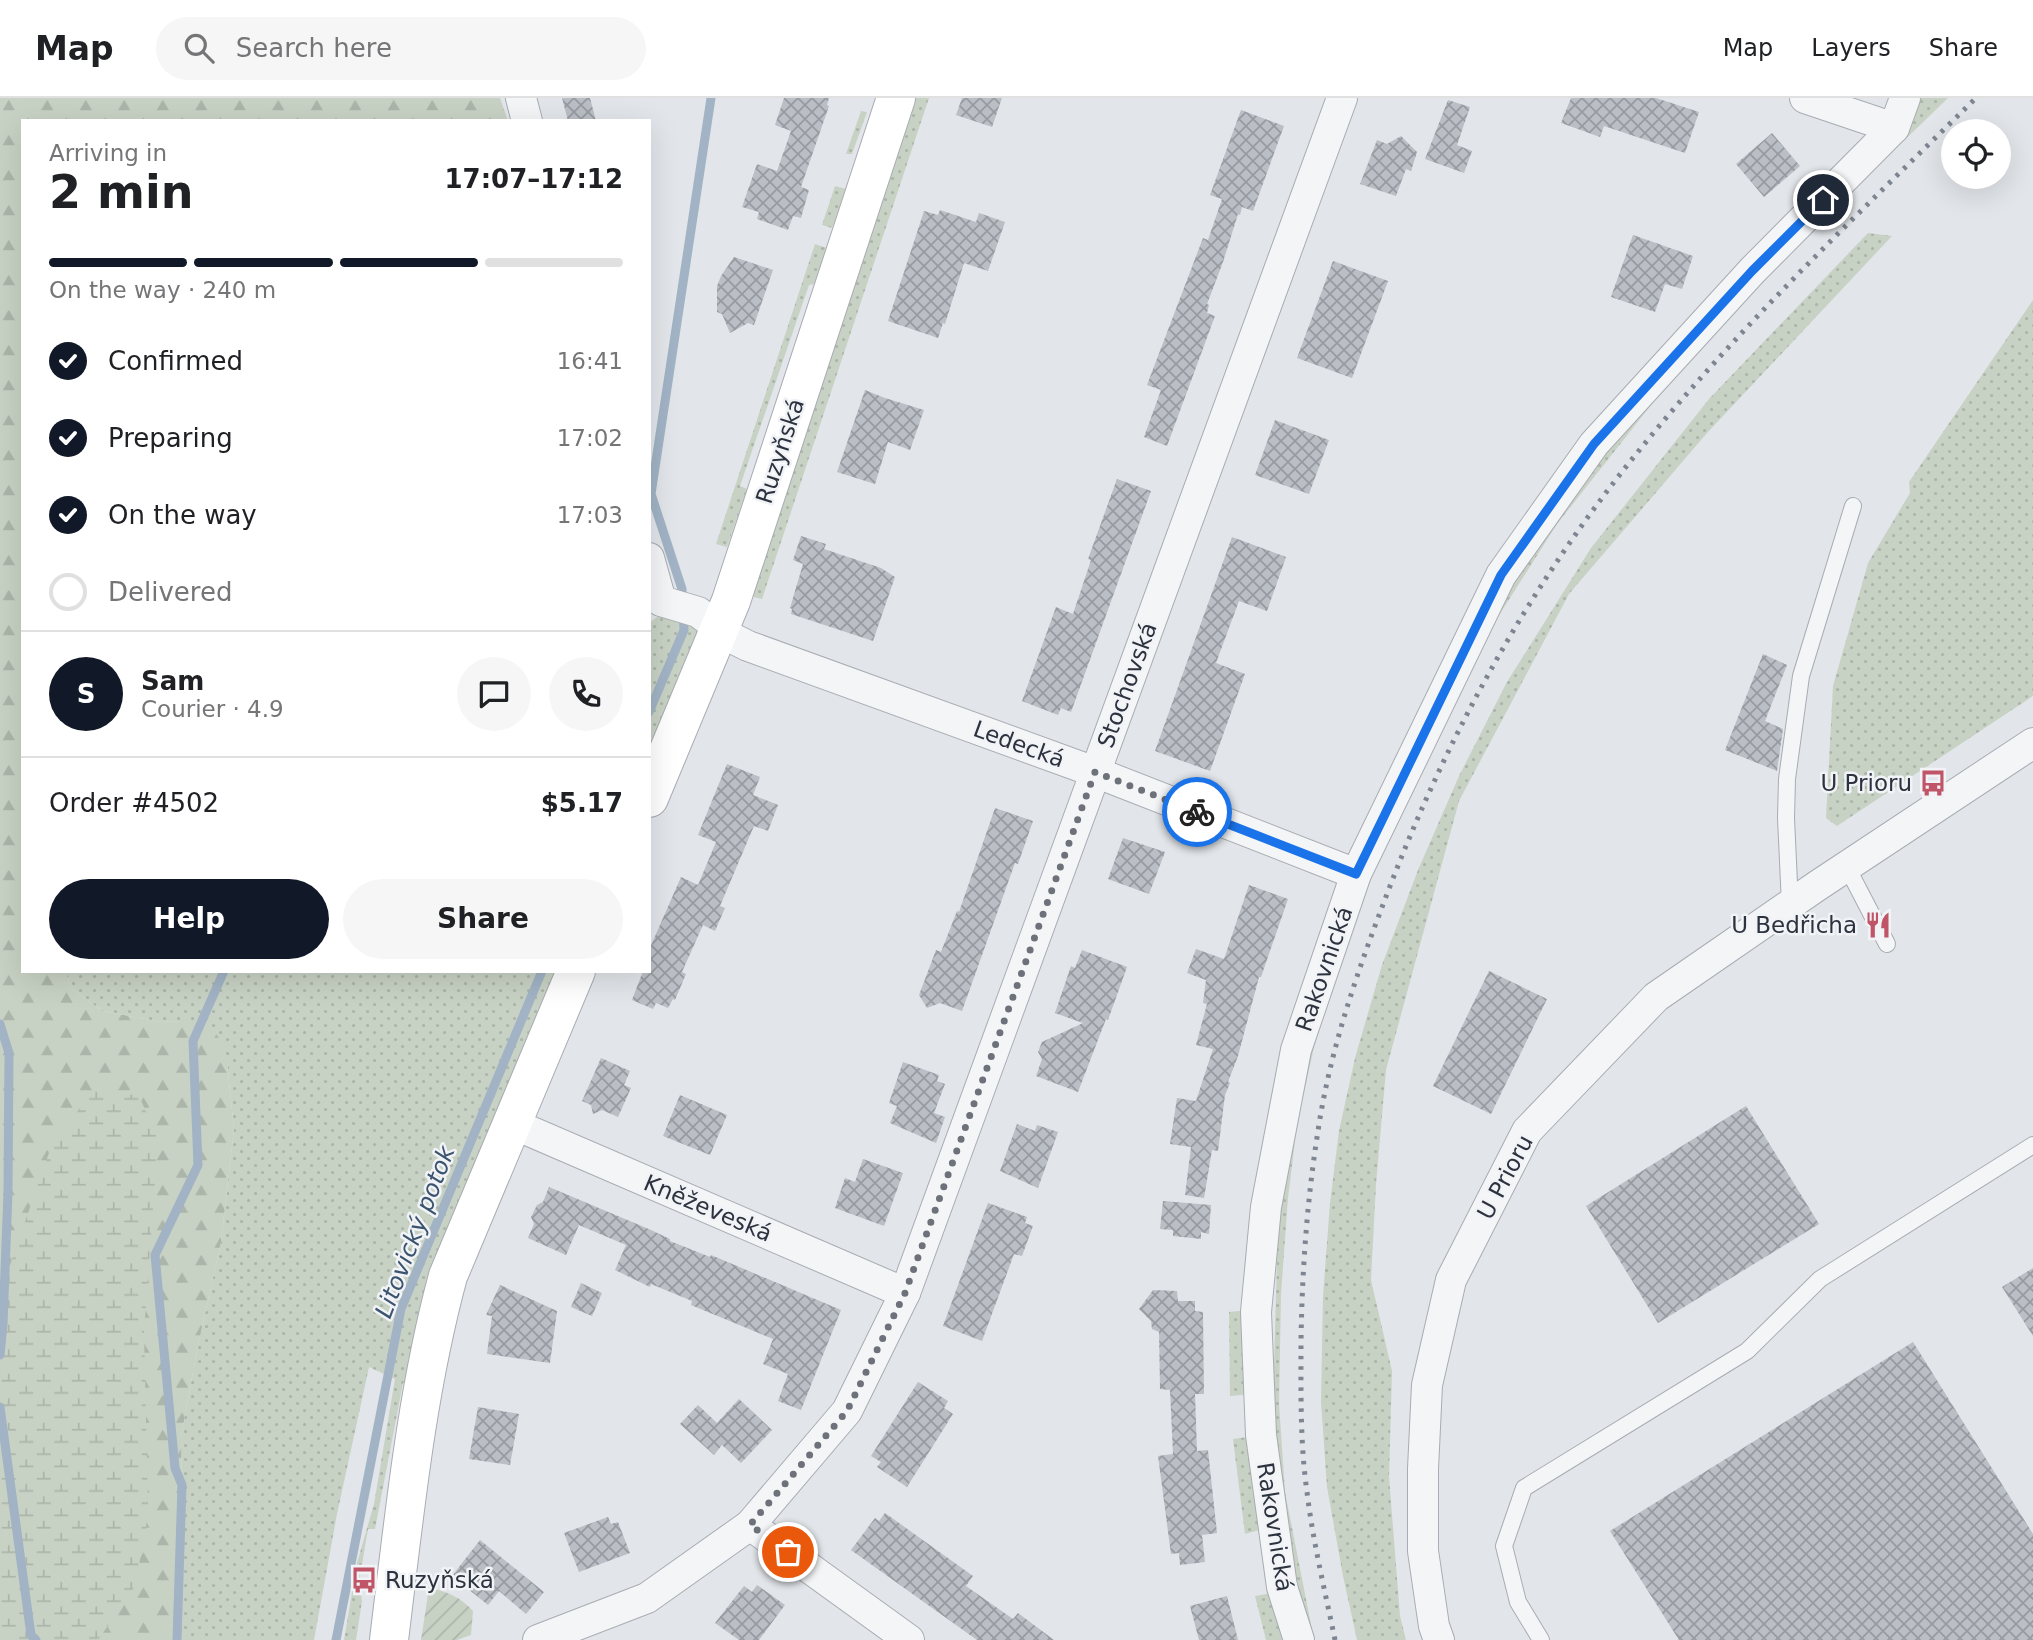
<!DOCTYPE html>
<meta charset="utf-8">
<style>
:root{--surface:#fff;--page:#f6f6f6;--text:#202124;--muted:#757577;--line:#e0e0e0;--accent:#111827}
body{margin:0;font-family:"DejaVu Sans",sans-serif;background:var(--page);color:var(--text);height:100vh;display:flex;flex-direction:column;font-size:26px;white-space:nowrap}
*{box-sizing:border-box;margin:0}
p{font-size:23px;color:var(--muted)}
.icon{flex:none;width:38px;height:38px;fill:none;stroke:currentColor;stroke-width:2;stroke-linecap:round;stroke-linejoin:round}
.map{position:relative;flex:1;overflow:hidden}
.panel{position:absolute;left:21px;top:21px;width:630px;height:854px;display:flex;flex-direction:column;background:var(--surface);border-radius:0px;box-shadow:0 7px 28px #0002}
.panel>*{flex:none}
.tools{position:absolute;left:1941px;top:21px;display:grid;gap:14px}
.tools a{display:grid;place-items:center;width:70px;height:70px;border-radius:50%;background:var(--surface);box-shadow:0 7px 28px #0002;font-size:35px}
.pin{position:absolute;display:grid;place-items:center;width:60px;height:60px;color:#fff;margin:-30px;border:4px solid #fff;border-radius:50%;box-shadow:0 2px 7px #0007}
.courier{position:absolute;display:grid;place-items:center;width:70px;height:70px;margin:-35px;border:5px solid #1a73e8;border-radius:50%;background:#fff;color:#222;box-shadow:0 2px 9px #0007}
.summary em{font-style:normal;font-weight:800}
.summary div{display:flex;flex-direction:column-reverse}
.summary{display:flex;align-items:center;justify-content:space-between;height:119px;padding:0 28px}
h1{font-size:46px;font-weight:800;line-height:52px}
.bar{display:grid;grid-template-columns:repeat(4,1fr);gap:10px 7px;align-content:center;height:84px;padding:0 28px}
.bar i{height:9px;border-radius:5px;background:var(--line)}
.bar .on{background:var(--accent)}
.bar p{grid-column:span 4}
.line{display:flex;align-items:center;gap:18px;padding:0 28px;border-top:2px solid var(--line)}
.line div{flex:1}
.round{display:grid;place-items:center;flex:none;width:74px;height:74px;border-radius:37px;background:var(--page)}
ol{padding:0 28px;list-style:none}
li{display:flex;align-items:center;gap:21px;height:77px}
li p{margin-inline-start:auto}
li .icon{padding:7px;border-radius:50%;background:var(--accent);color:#fff;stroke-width:4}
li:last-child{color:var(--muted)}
li i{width:38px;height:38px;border:4px solid var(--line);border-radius:50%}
.action{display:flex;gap:14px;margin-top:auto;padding:14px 28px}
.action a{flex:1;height:80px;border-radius:42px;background:var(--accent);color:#fff;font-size:28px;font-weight:800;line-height:80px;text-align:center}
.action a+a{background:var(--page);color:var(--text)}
header{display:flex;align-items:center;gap:42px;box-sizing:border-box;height:98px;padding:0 35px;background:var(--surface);border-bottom:2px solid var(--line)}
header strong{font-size:33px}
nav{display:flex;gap:38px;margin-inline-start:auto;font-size:24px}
.search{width:490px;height:63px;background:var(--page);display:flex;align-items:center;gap:18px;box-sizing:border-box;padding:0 24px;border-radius:38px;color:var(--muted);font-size:26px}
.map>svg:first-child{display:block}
.grass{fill:url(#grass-dots)}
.forest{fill:url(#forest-firs)}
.wetland{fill:url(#wetland-marsh)}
.garden{fill:url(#garden-furrows)}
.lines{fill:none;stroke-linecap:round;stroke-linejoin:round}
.stream{stroke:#a1b3c5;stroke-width:9}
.building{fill:url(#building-cross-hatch)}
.lane-casing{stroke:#a8acb3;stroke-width:18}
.street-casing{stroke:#a8acb3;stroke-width:32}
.secondary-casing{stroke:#a8acb3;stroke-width:40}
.lane{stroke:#f4f5f7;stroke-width:16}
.street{stroke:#f4f5f7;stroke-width:30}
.secondary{stroke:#fff;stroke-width:38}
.rail{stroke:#7d8590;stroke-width:5;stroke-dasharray:3.5 7;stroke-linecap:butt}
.done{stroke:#6c717a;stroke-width:7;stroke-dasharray:0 12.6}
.route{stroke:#1a73e8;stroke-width:9}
.labels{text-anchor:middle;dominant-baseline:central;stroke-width:5;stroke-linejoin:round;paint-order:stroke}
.street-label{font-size:23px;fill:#2c333f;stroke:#f1f3f6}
.poi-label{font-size:23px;fill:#2c333f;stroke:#f1f3f6;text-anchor:end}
.water-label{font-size:24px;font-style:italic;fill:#3a536e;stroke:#f1f3f6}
</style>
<header>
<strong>Map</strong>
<div class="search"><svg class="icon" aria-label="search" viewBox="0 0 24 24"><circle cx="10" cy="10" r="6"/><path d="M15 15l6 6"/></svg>Search here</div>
<nav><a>Map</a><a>Layers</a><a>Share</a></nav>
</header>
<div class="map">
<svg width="2033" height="1542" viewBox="0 0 2033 1542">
<defs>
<pattern id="grass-dots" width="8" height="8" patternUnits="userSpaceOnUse" patternTransform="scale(1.75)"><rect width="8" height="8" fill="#c8d2c4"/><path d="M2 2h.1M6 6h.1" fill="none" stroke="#acb5a9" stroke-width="1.8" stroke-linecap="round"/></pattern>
<pattern id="forest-firs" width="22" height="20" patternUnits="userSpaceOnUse" patternTransform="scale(1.75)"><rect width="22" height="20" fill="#c8d2c4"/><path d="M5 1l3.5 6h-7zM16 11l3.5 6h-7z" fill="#acb5a9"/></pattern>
<pattern id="wetland-marsh" width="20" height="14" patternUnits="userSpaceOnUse" patternTransform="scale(1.75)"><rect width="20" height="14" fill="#c8d2c4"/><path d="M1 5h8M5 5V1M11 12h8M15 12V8" fill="none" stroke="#acb5a9"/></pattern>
<pattern id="garden-furrows" width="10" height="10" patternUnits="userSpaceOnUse" patternTransform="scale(1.75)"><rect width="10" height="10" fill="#c8d2c4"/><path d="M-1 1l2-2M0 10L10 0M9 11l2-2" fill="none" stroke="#acb5a9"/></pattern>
<pattern id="building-cross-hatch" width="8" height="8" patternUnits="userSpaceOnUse" patternTransform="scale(1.75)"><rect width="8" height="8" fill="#babec5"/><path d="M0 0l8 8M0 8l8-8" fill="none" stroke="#979ba1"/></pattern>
</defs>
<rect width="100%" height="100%" fill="#e2e5e9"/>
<!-- grass -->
<g class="grass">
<polygon points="915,0 929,0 762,501 749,498"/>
<polygon points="1919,0 1948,0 1823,121 1678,273 1557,426 1470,563 1379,756 1343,854 1314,949 1297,1026 1288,1100 1281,1196 1279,1306 1285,1394 1314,1542 1308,1542 1278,1396 1273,1305 1278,1124 1314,930 1363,780 1510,481 1600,357"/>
<polygon points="861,13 867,14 852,56 846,56"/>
<polygon points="835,88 846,91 832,130 822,127"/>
<polygon points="1868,135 1892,138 1707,335 1569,496 1459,703 1386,972 1376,1086 1371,1182 1392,1273 1389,1379 1400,1518 1406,1542 1357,1542 1343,1478 1327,1389 1321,1304 1323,1198 1330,1105 1339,1033 1355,960 1382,867 1418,772 1459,678 1507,584 1591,450 1709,301"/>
<polygon points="815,146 827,150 814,186 809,187 740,388 747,391 727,449 716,446"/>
<polygon points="2033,202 2033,598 1837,728 1826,720 1833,588 1868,465 1910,395 1909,384"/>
<polygon points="661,516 691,522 700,536 649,666 649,525"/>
<polygon points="65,873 560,873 408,1284 403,1285 375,1431 368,1431 359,1484 362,1503 356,1542 344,1542 357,1465 374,1406 395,1281 369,1269 337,1416 314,1542 176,1542 179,1508 179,1457 182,1417 181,1339 198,1247 221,1144 234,1031 227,964 180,923 161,924 102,913 71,890"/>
<polygon points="1250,1212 1251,1296 1230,1298 1229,1214"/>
<polygon points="1255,1338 1266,1430 1245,1436 1233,1341"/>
<polygon points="1277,1494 1288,1542 1266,1542 1255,1498"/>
</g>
<!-- forest -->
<polygon class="forest" points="0,0 500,0 508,23 23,23 23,873 65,873 71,890 102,913 161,924 180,923 209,927 223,945 227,964 234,1031 221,1144 198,1247 181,1339 182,1417 179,1457 179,1508 176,1542 0,1542"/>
<!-- wetland -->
<polygon class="wetland" points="94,990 139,998 158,1041 144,1234 148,1408 145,1440 133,1492 98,1542 0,1542 0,1196 50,1052"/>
<!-- garden -->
<path class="garden" d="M429,1490c18,3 31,9 44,23l-2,24 -14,5h-36z"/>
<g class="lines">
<!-- stream -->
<g class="stream">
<polyline points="649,614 684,532 682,491 651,396 711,0"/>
<polyline points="0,926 9,955 8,1094 3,1226 0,1257"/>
<polyline points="0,1309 31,1537 36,1542"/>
<polyline points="177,1542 182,1387 175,1370 155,1157 198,1067 193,943 224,873"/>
<polyline points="336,1542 401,1211 542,873"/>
</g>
</g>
<!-- building -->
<g class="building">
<polygon points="562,0 590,0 596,23 568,23"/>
<polygon points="784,0 829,0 827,7 829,8 801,89 809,92 801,120 793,118 788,132 757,121 759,114 742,109 757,66 777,73 791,33 775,27"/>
<polygon points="962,0 1002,0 992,29 956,17"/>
<polygon points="1571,0 1656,0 1699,14 1685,55 1604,28 1600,39 1561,25"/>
<polygon points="1448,2 1470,9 1457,47 1472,53 1464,75 1425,61"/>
<polygon points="1241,12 1284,28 1253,113 1242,109 1240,117 1238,116 1223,164 1207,206 1209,207 1207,215 1215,218 1167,348 1144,339 1161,292 1147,287 1203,140 1208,142 1222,101 1210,97"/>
<polygon points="1772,35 1800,68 1764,99 1736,66"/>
<polygon points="1401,38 1417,54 1411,73 1406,71 1396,98 1360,86 1377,42 1387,46"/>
<polygon points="940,112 976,124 979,115 1005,124 988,173 964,165 945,226 943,225 938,240 888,223 924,113 938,117"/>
<polygon points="1633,137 1693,158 1682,191 1665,186 1655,214 1611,199"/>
<polygon points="734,159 773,172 754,227 748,225 730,235 722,216 717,214 717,188 721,178"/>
<polygon points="1333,163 1388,183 1352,280 1297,260"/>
<polygon points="865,292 885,300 924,312 910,352 888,344 875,386 837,374"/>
<polygon points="1275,322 1329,342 1309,396 1255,377"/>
<polygon points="1117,381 1151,393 1071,614 1061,610 1058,617 1022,603 1056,509 1073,516 1091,462 1088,461"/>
<polygon points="801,438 826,446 824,451 881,470 895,479 873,543 791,516 792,511 790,510 803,466 793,462"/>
<polygon points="1232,439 1286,459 1267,513 1239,503 1216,565 1245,576 1210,673 1155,653"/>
<polygon points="1763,556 1787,567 1765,623 1783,631 1777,673 1725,652"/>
<polygon points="727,666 760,679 753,697 778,707 768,733 754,728 720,808 725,810 715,833 703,827 682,874 686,876 675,902 673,901 668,910 656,905 653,911 632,902 643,873 649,873 649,852 681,779 698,787 716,744 698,737"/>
<polygon points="995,710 1033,723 1018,766 1015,765 962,913 940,905 927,910 919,897 936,852 941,854 957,813 959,814"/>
<polygon points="1123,740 1165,754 1149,796 1108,781"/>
<polygon points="1249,787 1288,801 1261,879 1259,879 1238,958 1228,984 1230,985 1225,997 1218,1053 1212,1052 1204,1100 1185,1097 1191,1049 1170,1046 1177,1000 1196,1003 1213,951 1196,947 1207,906 1203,905 1206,882 1187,875 1196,851 1224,861"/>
<polygon points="1082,852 1127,869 1108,922 1106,921 1078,994 1036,978 1042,961 1038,954 1042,944 1083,925 1055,915 1071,868 1075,870"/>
<polygon points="1489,873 1547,901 1491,1016 1433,988"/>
<polygon points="601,960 630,973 624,987 631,990 618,1019 602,1012 593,1016 591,1007 582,1003"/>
<polygon points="903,964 939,977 937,983 945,986 934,1015 945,1019 936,1045 890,1025 897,1008 889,1005"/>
<polygon points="680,997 727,1017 710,1057 663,1038"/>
<polygon points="1746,1008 1819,1126 1658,1225 1586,1108"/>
<polygon points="1017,1026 1035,1033 1037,1027 1058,1034 1038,1090 1000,1073"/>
<polygon points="863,1061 903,1075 884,1128 835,1110 845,1080 855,1084"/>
<polygon points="549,1089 651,1132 670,1141 670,1143 710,1159 711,1157 841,1212 801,1312 778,1303 788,1276 763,1266 773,1241 691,1207 692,1203 651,1186 650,1189 615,1172 626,1147 579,1127 566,1157 528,1140 534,1126 531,1119 537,1107 543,1104"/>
<polygon points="1163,1103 1211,1107 1209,1136 1201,1134 1201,1141 1173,1138 1173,1132 1160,1131"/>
<polygon points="988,1105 1027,1119 1025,1125 1033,1128 1022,1158 1014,1156 982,1243 943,1228"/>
<polygon points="2033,1170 2033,1238 2002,1189"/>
<polygon points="581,1185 602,1195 592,1218 571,1209"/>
<polygon points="500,1187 557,1213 550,1265 487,1256 492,1218 486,1217"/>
<polygon points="1153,1192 1177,1193 1178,1203 1195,1203 1195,1213 1203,1214 1204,1296 1195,1296 1197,1353 1208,1352 1217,1435 1202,1437 1205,1464 1180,1467 1179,1455 1171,1456 1158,1358 1173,1356 1170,1292 1160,1291 1159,1234 1152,1231 1151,1223 1139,1211"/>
<polygon points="1913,1244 2033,1436 2033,1542 1679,1542 1610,1433"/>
<polygon points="918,1284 948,1303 944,1310 953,1316 907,1389 877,1369 881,1364 871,1358"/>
<polygon points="739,1301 772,1332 741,1365 722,1347 714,1357 680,1326 698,1307 717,1325"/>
<polygon points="478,1309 519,1316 510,1367 469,1361"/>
<polygon points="885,1415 973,1478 966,1488 1013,1521 1018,1515 1054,1542 977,1542 851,1452 875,1420 879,1423"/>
<polygon points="608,1419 611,1426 618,1424 630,1455 579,1474 564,1435"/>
<polygon points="480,1442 544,1494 526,1516 499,1493 488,1507 452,1478"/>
<polygon points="757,1487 785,1507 759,1542 739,1542 715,1525 744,1488 752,1494"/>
<polygon points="1227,1498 1238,1542 1199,1542 1190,1508"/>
</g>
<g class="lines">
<!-- lane casing -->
<g class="lane-casing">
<g id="lane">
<polyline points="1183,733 1191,712"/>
<polyline points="1847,769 1887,846"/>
<polyline points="1790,807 1786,720 1787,681 1801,578 1853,408"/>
<polyline points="1541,1542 1518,1504 1504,1448 1524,1390 1747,1253 1820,1181 2033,1047"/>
</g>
</g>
<!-- street casing -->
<g class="street-casing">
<g id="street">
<polyline points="521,0 527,23"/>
<polyline points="1805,0 1894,30"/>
<polyline points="649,460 661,503 698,514 732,540 748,548 1095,674 1356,776"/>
<polyline points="511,1025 905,1195"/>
<polyline points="750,1427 909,1542"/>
<polyline points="538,1542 647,1500 750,1427 847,1313 905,1195 1342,0"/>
<polyline points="1299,1542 1282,1489 1261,1337 1256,1214 1266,1109 1296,952 1356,776 1501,477 1594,346 1752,173 1894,30 1905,0"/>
<polyline points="1439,1542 1434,1528 1423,1453 1423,1371 1427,1287 1451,1182 1527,1033 1656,899 1817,788 2033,645"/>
</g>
</g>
<!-- secondary casing -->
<g class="secondary-casing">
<g id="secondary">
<polyline points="649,700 731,503 896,0"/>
<path d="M389,1542c15,-122 27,-246 59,-364l128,-305"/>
</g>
</g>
<!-- lane -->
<use href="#lane" class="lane"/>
<!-- street -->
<use href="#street" class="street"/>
<!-- secondary -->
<use href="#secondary" class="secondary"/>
<!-- rail -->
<path class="rail" d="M1335,1542c-10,-49 -22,-98 -28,-148 -7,-49 -6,-100 -6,-150 1,-70 6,-142 17,-211 11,-75 36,-150 63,-221 59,-160 141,-313 248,-447 105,-132 227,-247 347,-365"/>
</g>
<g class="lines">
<!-- done -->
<polyline class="done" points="788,1454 750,1427 847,1313 905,1195 1095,674 1197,714"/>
<!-- route -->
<polyline class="route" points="1197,714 1356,776 1501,477 1594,346 1752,173 1823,102"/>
</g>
<!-- icons -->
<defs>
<g id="bus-bare" transform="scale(2.1)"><path d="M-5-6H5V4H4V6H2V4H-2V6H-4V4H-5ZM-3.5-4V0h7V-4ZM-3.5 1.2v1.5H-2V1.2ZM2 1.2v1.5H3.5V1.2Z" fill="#bf5567" stroke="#f1f3f6" stroke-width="2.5" paint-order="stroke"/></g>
<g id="restaurant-bare" transform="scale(2.1)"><path d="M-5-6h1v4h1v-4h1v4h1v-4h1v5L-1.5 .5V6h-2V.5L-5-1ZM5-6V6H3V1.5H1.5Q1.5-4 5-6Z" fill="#bf5567" stroke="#f1f3f6" stroke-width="2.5" paint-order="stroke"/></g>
</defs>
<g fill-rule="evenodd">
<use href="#bus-bare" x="1933" y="685"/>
<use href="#restaurant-bare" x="1878" y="827"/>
<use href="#bus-bare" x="364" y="1482"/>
</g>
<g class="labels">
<!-- street labels -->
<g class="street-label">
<text transform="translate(780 353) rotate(-72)">Ruzyňská</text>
<text transform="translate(1127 587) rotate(-70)">Stochovská</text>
<text transform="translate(1019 646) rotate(20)">Ledecká</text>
<text transform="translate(1324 871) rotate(-71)">Rakovnická</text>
<text transform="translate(1505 1079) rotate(-62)">U Prioru</text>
<text transform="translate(708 1110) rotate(23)">Kněževeská</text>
<text transform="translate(1275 1429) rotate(81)">Rakovnická</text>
</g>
<!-- poi labels -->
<g class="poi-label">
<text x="1912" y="685">U Prioru</text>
<text x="1857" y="827">U Bedřicha</text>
<text x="385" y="1482" text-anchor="start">Ruzyňská</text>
</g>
<!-- water labels -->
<g class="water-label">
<text transform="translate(415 1134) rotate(-69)">Litovický potok</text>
</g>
</g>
</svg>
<div class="tools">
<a><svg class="icon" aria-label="locate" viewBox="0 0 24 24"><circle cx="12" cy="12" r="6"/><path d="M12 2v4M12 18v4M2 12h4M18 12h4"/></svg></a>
</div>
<div class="pin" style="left:788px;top:1454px;background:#ea580c"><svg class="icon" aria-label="bag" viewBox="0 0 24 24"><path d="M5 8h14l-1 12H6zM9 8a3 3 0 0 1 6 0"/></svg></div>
<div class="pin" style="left:1823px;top:102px;background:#1f2937"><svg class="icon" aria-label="home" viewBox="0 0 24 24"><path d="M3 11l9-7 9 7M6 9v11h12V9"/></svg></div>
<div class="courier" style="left:1197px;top:714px"><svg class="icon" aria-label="bike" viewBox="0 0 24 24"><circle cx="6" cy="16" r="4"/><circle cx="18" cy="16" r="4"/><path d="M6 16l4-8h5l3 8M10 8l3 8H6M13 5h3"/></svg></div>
<section class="panel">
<div class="summary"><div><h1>2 min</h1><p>Arriving in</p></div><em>17:07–17:12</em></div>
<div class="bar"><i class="on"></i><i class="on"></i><i class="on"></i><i></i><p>On the way · 240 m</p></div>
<ol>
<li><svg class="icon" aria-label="check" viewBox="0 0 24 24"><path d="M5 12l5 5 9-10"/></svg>Confirmed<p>16:41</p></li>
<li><svg class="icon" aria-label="check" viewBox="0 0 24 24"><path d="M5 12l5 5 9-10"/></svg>Preparing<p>17:02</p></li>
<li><svg class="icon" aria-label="check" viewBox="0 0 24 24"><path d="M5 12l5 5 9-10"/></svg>On the way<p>17:03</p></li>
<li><i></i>Delivered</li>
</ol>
<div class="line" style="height:126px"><b class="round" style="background:var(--accent);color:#fff">S</b><div><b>Sam</b><p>Courier · 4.9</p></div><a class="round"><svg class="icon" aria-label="chat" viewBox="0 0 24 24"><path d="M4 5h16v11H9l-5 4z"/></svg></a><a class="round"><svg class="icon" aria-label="phone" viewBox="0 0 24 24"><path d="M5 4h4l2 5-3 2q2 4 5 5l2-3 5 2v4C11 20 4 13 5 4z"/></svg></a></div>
<div class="line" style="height:91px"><div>Order #4502</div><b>$5.17</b></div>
<div class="action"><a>Help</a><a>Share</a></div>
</section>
</div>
